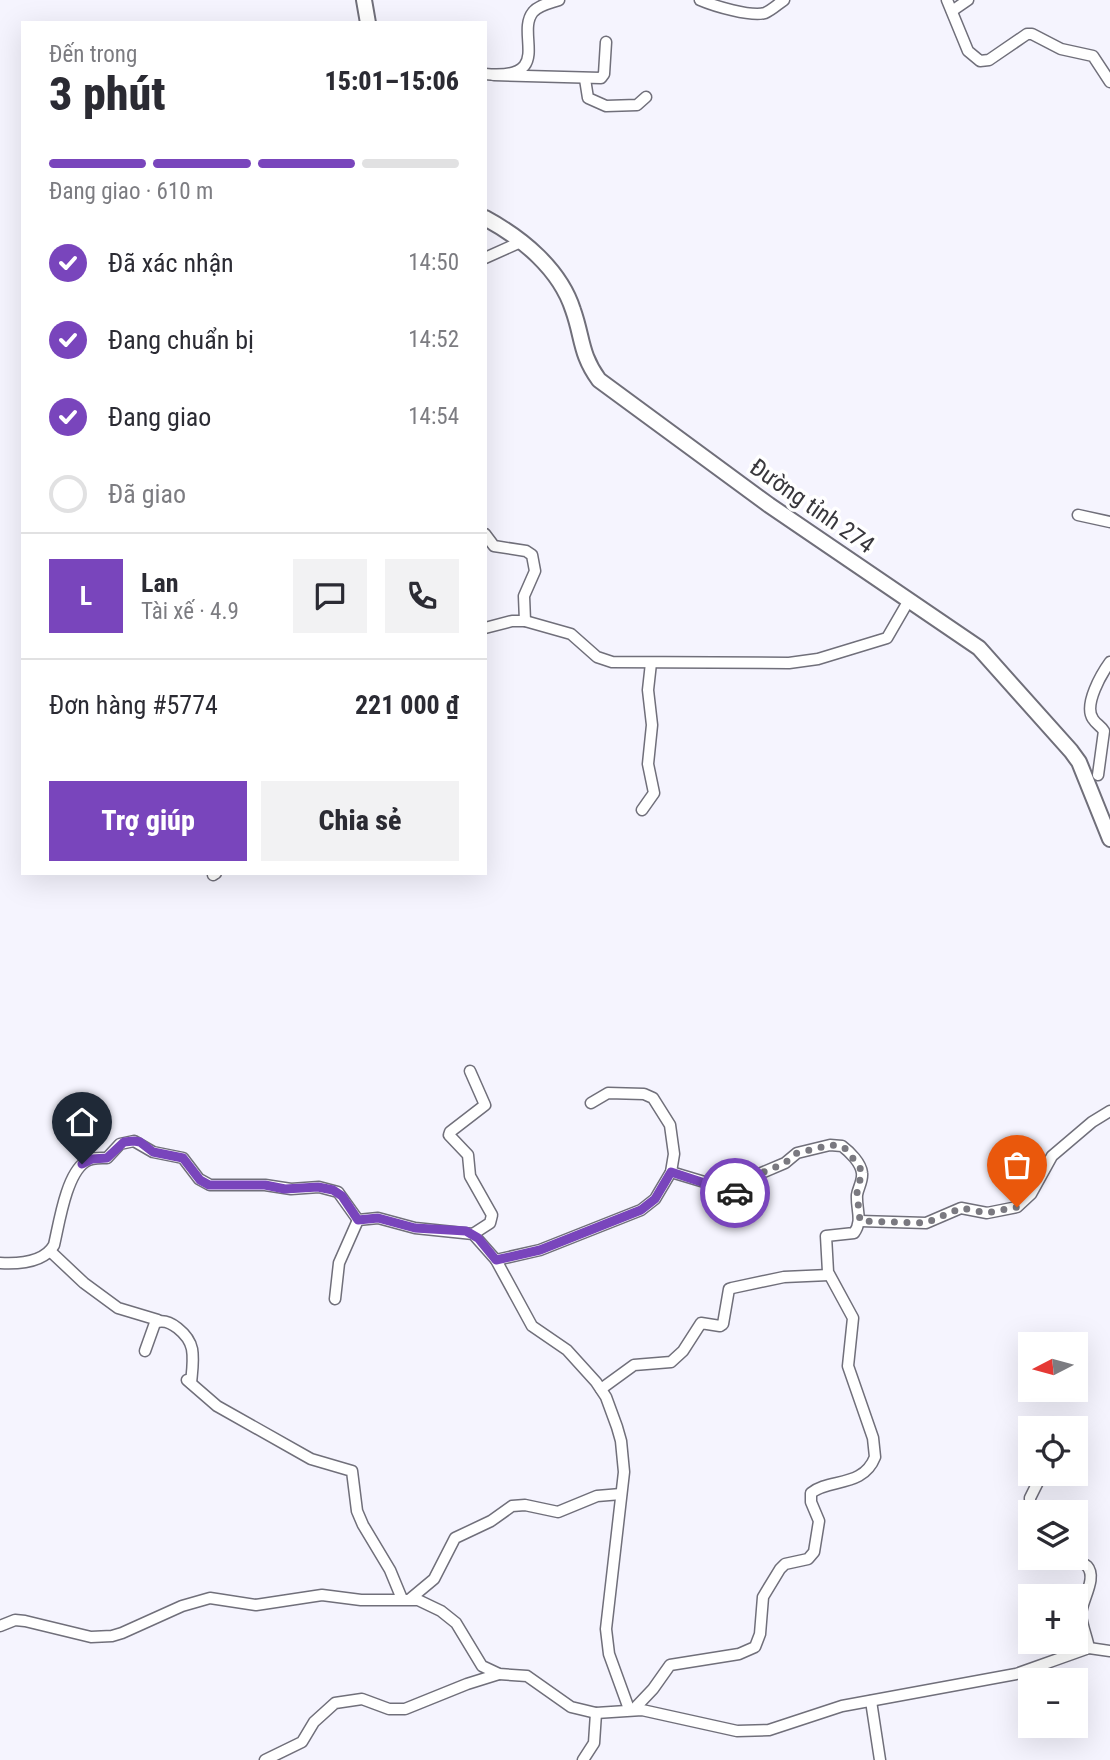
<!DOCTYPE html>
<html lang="vi">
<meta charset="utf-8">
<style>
:root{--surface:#fff;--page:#f2f2f3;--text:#2b2b33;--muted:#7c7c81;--line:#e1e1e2;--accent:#7945bc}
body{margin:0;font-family:"Roboto Condensed",sans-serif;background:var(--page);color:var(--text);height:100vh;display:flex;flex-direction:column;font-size:26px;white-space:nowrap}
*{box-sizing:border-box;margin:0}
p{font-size:23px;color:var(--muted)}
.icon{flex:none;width:38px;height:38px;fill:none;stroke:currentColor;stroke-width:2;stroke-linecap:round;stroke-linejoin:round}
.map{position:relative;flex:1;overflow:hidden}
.details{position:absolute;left:21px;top:21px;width:466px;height:854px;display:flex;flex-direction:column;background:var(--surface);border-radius:0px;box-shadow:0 7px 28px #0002}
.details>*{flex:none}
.needle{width:46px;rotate:264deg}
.tools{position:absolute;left:1018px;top:1332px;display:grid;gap:14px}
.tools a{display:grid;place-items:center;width:70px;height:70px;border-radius:0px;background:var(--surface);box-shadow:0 7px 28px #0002;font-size:35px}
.pin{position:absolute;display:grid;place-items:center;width:60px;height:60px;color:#fff;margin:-72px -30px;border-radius:50% 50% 50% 0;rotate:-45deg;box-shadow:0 0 7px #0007}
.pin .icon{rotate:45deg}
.courier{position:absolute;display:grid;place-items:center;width:70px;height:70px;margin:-35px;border:5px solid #7945bc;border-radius:50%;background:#fff;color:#222;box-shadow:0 2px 9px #0007}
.summary em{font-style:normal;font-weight:800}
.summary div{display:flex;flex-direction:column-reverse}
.summary{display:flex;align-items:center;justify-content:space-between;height:119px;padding:0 28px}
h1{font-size:46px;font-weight:800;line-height:52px}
.bar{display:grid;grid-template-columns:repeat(4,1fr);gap:10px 7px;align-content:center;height:84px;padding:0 28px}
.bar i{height:9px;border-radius:5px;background:var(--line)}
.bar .active{background:var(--accent)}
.bar p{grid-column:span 4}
.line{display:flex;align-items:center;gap:18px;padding:0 28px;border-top:2px solid var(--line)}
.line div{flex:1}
.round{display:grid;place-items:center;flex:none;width:74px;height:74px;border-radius:0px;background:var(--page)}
ol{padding:0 28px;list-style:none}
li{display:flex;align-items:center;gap:21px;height:77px}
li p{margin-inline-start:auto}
li .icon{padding:7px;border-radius:50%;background:var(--accent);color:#fff;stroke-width:4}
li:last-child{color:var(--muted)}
li i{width:38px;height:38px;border:4px solid var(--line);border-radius:50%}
.action{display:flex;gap:14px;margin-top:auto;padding:14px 28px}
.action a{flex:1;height:80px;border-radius:0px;background:var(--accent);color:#fff;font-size:28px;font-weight:800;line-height:80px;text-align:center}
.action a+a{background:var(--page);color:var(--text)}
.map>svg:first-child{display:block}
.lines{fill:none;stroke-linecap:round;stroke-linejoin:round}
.minor-casing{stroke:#706f7a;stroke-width:13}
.secondary-casing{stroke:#706f7a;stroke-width:18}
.minor{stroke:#fff;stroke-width:10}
.secondary{stroke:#fff;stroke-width:14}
.done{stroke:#7a7980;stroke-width:7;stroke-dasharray:0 12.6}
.route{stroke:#7945bc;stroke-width:9}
.labels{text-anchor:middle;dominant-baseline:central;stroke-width:7;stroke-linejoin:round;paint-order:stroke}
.street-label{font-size:24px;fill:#38373c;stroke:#fff}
</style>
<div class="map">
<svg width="1110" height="1760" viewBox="0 0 1110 1760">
<rect width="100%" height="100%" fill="#f5f4fe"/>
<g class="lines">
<!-- minor casing -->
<g class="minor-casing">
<g id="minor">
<path d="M700,0c14,6 51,17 65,13 7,-3 13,-9 19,-13"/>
<polyline points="947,0 968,51 980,61 989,60 1027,34 1032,34 1061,49 1093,56 1110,82"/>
<polyline points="952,11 968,0"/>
<path d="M485,74c70,6 30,-40 48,-62 6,-7 17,-9 26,-12"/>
<polyline points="494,75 601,78 604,74 606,42"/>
<polyline points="585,79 588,98 606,106 637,105 646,97"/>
<polyline points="485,258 523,241"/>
<polyline points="1078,515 1110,522"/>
<polyline points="485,534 494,546 526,551 532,555 535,571 524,596 525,621"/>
<polyline points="485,628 512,621 525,621 571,634 597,657 612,662 789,663 818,659 887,638 909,600"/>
<path d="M1098,775l6,-44c-3,-5 -8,-7 -11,-12 -10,-14 9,-46 17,-57"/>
<polyline points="642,810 654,793 648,764 652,725 648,690 651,663"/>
<polyline points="213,875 216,873"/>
<polyline points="470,1071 485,1105 450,1132 449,1135 468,1155 470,1176 492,1215 490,1223 473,1234"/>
<polyline points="860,1221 926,1223 961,1208 987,1213 1017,1207 1031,1194 1052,1156 1092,1122 1110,1111"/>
<polyline points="50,1251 84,1283 118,1308 158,1320"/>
<polyline points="496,1260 540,1250 641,1210 655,1199 671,1172 674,1154 670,1125 653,1098 644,1094 608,1093 591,1103"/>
<path d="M0,1263c18,1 44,0 54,-18 5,-21 12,-70 31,-83 6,-5 15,-4 22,-4l13,-14 14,-3 19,11 30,6 16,21 11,6h55l26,4 28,-2 19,5 20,28 20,-2 37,10 58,6 23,26 36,66 35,24 29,32 10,15 11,30 4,14 3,31 -18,157 3,25 20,55"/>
<polyline points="335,1299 339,1263 358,1220"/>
<path d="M145,1351l10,-28c14,-7 34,12 37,26 2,11 0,23 -1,34"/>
<polyline points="187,1380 217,1406 311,1459 352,1471 357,1511 363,1525 390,1570 402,1599"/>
<polyline points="601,1389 634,1365 671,1362 683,1351 701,1323 720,1326 723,1324 729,1289 732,1288 784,1277 829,1275"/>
<polyline points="1031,1531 1030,1498 1042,1474"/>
<path d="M1055,1558c9,5 25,1 32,8 11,12 -6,35 -6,49 1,11 6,22 8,33"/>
<polyline points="410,1599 434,1579 455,1538 491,1521 512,1506 525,1505 558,1512 597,1496 621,1494"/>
<polyline points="0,1626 15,1620 25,1621 91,1637 112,1636 122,1633 182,1606 210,1598 256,1605 322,1595 361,1600 418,1600 441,1611 456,1623 482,1666 499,1674 527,1676 571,1707 596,1713 642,1710 737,1731 769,1730 842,1706 1016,1674 1089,1648 1110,1651"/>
<polyline points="871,1701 880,1760"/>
<path d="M634,1709l19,-20 17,-24 69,-11 16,-7 5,-13 3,-37 17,-28 5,-5 23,-5 6,-7 5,-31 -8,-19v-9c18,-15 52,-5 64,-36l-2,-19 -25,-72 5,-48 -25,-46 -2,-36 28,-3c9,-12 2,-24 3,-38 1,-7 6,-14 5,-22 -1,-10 -12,-21 -20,-27l-12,-1 -33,8 -12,10 -26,11 -18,19 -70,-21"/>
<polyline points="265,1760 302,1742 314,1722 335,1703 362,1699 389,1709 405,1709 467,1684 499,1674"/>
<polyline points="583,1760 594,1743 596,1713"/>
</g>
</g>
<!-- secondary casing -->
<g class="secondary-casing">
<g id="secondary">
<polyline points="364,0 368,23"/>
<path d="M485,218c37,20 75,51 88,92 10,28 7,44 26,70l170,125 210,143 92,103 8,11 31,77"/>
</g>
</g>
<!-- minor -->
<use href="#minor" class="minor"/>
<!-- secondary -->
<use href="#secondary" class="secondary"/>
</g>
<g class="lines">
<!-- done -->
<polyline class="done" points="735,1193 745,1191 759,1174 785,1163 797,1153 830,1145 842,1146 847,1150 862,1171 857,1193 860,1221 926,1223 961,1208 987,1213 1017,1207"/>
<!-- route -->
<polyline class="route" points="82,1164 92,1159 107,1158 124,1142 134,1141 140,1142 153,1152 183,1158 200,1180 209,1185 265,1185 285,1189 318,1187 333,1190 342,1196 358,1220 378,1218 415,1228 466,1231 478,1238 496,1260 540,1250 641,1210 655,1199 671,1172 735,1193"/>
</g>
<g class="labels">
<!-- street labels -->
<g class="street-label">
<text transform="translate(812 506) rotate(35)">Đường tỉnh 274</text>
</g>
</g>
</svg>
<div class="tools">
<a><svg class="needle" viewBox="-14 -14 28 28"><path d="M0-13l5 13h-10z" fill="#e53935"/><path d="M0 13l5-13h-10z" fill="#7c7c81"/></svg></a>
<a><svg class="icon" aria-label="locate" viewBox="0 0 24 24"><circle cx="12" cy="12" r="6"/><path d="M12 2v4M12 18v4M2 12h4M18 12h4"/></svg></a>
<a><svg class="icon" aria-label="layers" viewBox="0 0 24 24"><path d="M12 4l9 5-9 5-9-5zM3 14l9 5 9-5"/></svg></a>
<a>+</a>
<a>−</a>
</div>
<div class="pin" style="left:1017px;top:1207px;background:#ea580c"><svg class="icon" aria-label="bag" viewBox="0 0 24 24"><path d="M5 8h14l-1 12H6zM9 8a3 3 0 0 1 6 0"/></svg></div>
<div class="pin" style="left:82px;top:1164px;background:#1f2937"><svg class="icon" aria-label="home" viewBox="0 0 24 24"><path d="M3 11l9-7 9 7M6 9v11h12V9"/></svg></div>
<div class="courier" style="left:735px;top:1193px"><svg class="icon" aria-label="car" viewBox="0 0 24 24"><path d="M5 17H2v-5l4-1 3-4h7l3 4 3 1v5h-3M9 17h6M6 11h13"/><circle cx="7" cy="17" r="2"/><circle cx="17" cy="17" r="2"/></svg></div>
<section class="details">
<div class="summary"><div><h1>3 phút</h1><p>Đến trong</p></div><em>15:01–15:06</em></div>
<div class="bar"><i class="active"></i><i class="active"></i><i class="active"></i><i></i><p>Đang giao · 610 m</p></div>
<ol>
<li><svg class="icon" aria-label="check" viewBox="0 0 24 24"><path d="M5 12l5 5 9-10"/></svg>Đã xác nhận<p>14:50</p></li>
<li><svg class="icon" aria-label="check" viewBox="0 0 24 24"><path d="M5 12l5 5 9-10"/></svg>Đang chuẩn bị<p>14:52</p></li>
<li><svg class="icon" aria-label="check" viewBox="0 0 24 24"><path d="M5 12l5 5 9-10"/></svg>Đang giao<p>14:54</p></li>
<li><i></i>Đã giao</li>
</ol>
<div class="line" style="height:126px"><b class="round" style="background:var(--accent);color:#fff">L</b><div><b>Lan</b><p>Tài xế · 4.9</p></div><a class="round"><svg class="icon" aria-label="chat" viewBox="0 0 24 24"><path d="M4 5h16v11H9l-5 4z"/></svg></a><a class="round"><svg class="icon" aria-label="phone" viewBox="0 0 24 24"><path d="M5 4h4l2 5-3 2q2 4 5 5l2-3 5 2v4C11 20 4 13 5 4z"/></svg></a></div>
<div class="line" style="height:91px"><div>Đơn hàng #5774</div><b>221 000 ₫</b></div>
<div class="action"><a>Trợ giúp</a><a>Chia sẻ</a></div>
</section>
</div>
